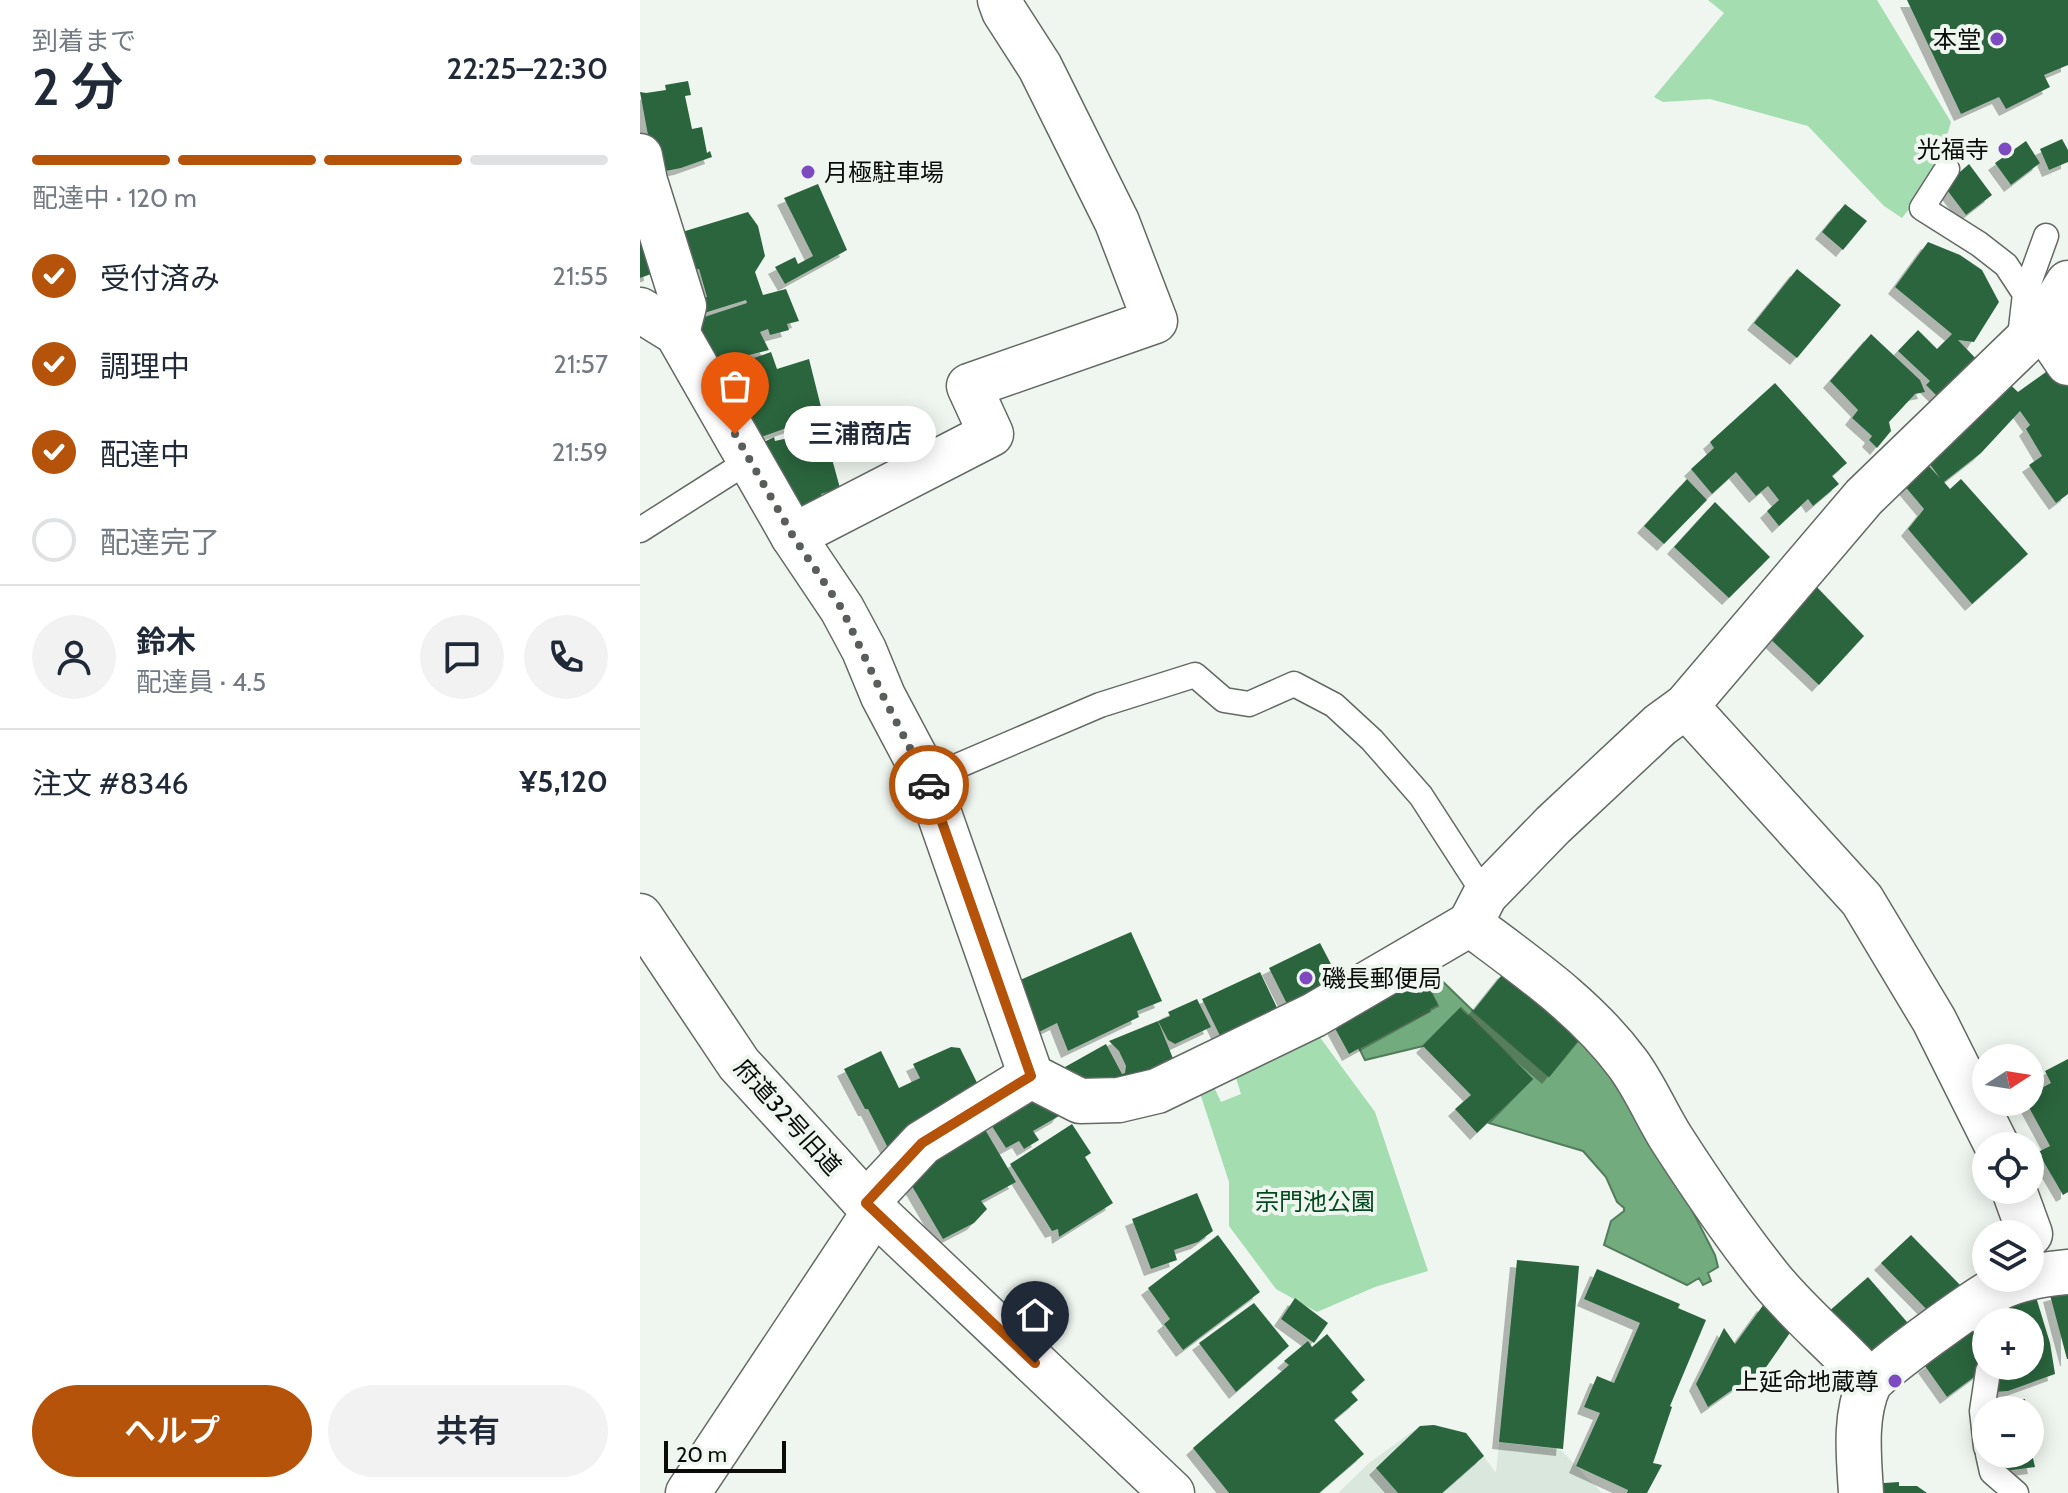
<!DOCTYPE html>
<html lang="ja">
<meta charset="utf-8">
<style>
:root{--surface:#fff;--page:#f2f2f3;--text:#1f2937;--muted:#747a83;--line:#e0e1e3;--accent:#b45309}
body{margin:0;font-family:Cabin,"Noto Sans JP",sans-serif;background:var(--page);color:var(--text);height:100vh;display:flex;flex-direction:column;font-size:30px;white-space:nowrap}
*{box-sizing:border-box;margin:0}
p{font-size:26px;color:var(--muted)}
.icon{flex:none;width:44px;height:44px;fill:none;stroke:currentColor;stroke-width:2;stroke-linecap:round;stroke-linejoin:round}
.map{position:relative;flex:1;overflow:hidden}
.side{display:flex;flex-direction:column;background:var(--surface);width:640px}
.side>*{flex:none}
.needle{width:52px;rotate:78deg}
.buttons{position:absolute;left:1332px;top:1044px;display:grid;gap:16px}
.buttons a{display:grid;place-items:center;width:72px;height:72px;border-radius:50%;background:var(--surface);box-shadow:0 4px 20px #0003;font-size:40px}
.scale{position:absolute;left:24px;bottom:20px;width:122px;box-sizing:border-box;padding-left:8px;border:4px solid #0a0c0a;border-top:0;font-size:22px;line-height:28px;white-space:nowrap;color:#0a0c0a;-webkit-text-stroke:6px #eef6ef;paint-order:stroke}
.pin{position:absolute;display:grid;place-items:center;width:68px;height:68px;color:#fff;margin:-82px -34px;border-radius:50% 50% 50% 0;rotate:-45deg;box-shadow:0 0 8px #0007}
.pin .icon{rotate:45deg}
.courier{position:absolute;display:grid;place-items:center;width:80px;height:80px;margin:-40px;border:6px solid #b45309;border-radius:50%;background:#fff;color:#222;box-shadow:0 2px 10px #0007}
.bubble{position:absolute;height:56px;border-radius:28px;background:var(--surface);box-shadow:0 4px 20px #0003;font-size:26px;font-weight:600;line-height:56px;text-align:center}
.headline em{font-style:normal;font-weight:600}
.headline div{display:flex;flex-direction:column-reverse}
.headline{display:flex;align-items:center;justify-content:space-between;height:136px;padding:0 32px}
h1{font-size:52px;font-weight:600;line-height:60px}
.bar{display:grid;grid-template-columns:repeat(4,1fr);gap:12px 8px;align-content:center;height:96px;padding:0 32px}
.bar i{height:10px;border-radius:6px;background:var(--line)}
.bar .active{background:var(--accent)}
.bar p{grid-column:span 4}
.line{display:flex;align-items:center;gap:20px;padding:0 32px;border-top:2px solid var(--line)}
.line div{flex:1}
.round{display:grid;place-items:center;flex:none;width:84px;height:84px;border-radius:42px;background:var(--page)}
ol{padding:0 32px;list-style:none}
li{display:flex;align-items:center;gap:24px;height:88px}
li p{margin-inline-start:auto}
li .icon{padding:8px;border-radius:50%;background:var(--accent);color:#fff;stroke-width:4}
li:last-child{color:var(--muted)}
li i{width:44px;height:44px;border:4px solid var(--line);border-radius:50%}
.primary-button{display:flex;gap:16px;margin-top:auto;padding:16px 32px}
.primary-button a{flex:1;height:92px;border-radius:48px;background:var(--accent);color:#fff;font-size:32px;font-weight:600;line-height:92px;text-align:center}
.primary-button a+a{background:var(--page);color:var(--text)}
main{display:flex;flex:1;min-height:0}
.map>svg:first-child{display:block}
.built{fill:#d9e7dc}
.green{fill:#a4ddb0}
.water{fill:#72ac7e;stroke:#537c5b;stroke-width:2}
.building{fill:#2c653c;filter:url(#shadow)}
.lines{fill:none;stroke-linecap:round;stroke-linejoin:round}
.service-casing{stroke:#636964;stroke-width:27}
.minor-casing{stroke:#636964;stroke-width:47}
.tertiary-casing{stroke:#636964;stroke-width:47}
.service{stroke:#fff;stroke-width:24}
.minor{stroke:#fff;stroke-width:44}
.tertiary{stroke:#fff;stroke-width:44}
.done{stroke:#5a5e5a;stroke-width:8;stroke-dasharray:0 14.4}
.route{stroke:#b45309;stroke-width:10}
.poi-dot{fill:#7e4ac1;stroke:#eef6ef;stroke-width:3}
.labels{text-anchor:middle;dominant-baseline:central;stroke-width:8;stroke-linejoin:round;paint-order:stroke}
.poi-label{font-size:24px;fill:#0a0c0a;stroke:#eef6ef;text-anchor:end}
.street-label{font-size:24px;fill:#0a0c0a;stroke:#eef6ef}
.park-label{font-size:24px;fill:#02491f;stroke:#eef6ef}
</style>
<main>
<section class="side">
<div class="headline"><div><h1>2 分</h1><p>到着まで</p></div><em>22:25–22:30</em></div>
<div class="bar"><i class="active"></i><i class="active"></i><i class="active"></i><i></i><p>配達中 · 120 m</p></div>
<ol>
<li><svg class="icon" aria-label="check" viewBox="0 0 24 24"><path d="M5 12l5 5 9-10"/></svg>受付済み<p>21:55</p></li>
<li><svg class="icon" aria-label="check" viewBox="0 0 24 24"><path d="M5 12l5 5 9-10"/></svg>調理中<p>21:57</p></li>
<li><svg class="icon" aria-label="check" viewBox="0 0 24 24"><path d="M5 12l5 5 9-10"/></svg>配達中<p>21:59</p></li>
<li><i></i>配達完了</li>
</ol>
<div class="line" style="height:144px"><a class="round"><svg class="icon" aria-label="person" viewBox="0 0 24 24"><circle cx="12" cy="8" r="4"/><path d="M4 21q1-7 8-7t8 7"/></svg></a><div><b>鈴木</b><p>配達員 · 4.5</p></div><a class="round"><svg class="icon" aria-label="chat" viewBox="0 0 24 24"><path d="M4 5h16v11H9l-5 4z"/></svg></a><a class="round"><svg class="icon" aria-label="phone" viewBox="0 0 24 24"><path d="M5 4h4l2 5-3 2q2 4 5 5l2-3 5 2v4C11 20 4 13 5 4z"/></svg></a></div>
<div class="line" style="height:104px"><div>注文 #8346</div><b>¥5,120</b></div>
<div class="primary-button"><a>ヘルプ</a><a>共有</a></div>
</section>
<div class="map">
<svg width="1428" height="1493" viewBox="0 0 1428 1493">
<defs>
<filter id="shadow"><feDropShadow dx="-7" dy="7" stdDeviation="0" flood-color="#0004"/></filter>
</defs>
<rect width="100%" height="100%" fill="#eef6ef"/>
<!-- built -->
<polygon class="built" points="794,1425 826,1433 856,1473 859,1442 921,1450 962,1493 698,1493 729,1463 780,1426"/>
<!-- green -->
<g class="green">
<polygon points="1068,0 1237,0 1311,122 1295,176 1262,218 1244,206 1168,126 1070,99 1023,102 1014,97 1084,13"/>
<polygon points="676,1032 735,1112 788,1271 735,1287 677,1312 636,1289 589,1226 589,1182 559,1090 573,1085 581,1102 601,1094 595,1075"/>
</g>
<!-- water -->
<polygon class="water" points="793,972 833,1011 909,1076 942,1036 1015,1138 1075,1255 1078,1267 1068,1273 1071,1281 1063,1285 1059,1278 1047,1285 964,1245 971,1221 984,1211 984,1208 977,1202 966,1177 943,1151 849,1123 892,1079 821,1008 783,1046 725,1060 719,1048 798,1006 784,977"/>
<!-- building -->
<g class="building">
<polygon points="1267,0 1428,0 1428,65 1404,75 1410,87 1366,109 1359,97 1321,114"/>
<polygon points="48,81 51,95 45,96 52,129 62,127 67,153 70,151 72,157 41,168 15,173 0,92 6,93 26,90 25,85"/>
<polygon points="1422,139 1428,150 1428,162 1409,170 1400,149"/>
<polygon points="1386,141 1400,163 1371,185 1355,163"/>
<polygon points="1329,164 1352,195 1326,215 1304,186"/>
<polygon points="0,177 11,274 0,278"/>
<polygon points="178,184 207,250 145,284 135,267 155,257 158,264 173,256 144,198"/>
<polygon points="1205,204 1227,221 1203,250 1182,232"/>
<polygon points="108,212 118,226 125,256 115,272 123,295 146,289 159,321 147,324 149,330 130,335 128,329 120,332 129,350 77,363 55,320 107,303 106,300 61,314 56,300 67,297 59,269 54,270 42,232"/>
<polygon points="1288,242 1320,255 1342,270 1359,302 1334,342 1318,340 1342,365 1304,403 1286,385 1290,381 1258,351 1278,330 1297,349 1312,334 1255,287"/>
<polygon points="1157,269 1201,305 1157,358 1114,323"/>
<polygon points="1231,334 1280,380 1285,392 1275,394 1249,422 1251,431 1237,448 1229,440 1232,436 1212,418 1218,410 1190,381"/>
<polygon points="131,352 137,369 169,359 183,415 113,440 94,398 107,394 105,386 92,388 74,367 88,367"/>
<polygon points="1413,367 1428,380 1428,494 1416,503 1389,465 1402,456 1386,429 1390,425 1380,411 1341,453 1304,482 1310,489 1321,479 1388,554 1332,604 1268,529 1284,509 1263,484 1285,462 1300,478 1283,455 1362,377 1378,392"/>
<polygon points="1135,383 1207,463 1192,476 1199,484 1173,506 1168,499 1139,526 1127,511 1139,500 1128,486 1116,496 1096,472 1072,494 1051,469 1074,448 1070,442"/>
<polygon points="184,430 200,488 181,494 183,500 150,509 124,442 134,437 135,441"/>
<polygon points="1047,479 1067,500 1024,544 1004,526"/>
<polygon points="1075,502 1130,557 1089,598 1034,547"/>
<polygon points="1173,583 1224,636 1179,685 1126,635"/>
<polygon points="491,932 522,1001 497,1011 499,1017 428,1051 417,1023 393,1035 371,984"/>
<polygon points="680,943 704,989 652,1014 629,968"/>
<polygon points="865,971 942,1036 909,1077 833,1011"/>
<polygon points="620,972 640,1014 584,1044 562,999"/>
<polygon points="781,973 798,1005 709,1054 691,1021"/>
<polygon points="557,999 571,1027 535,1044 528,1040 518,1021 530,1016 528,1012"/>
<polygon points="820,1008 893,1079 837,1133 815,1109 831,1095 783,1046"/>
<polygon points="518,1021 534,1061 503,1085 419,1076 425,1067 466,1044 482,1074 485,1073 486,1066 479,1051 469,1041"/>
<polygon points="311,1047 320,1048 344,1097 248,1148 228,1109 225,1109 204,1069 241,1051 259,1088 280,1078 273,1064"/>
<polygon points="1428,1059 1428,1192 1423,1195 1398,1152 1410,1146 1386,1102 1390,1102 1390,1094 1411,1083 1405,1071"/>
<polygon points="403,1089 426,1105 419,1116 393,1131 399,1140 384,1149 379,1141 366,1148 348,1120"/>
<polygon points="340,1121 376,1182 341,1201 347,1209 334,1223 303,1239 262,1169"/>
<polygon points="432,1124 451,1153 445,1157 473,1203 419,1237 418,1229 412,1231 370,1164"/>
<polygon points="557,1193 573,1231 558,1242 534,1250 537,1260 511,1269 492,1219"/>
<polygon points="578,1235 620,1292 543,1350 524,1324 530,1319 508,1288"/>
<polygon points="1271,1235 1326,1291 1298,1321 1241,1263"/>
<polygon points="877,1260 939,1266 923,1449 859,1442"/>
<polygon points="957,1269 1040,1304 1038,1308 1066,1320 1030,1406 1032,1407 1013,1463 1022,1465 1007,1493 987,1493 988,1490 936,1466 960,1413 944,1407 957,1376 974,1383 1000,1323 944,1299"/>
<polygon points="1228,1277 1274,1330 1225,1355 1187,1313"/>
<polygon points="1428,1290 1428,1359 1427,1359 1410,1295"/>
<polygon points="1396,1297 1410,1343 1415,1374 1368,1391 1354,1392 1355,1371 1365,1366 1390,1366 1390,1322 1357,1322 1354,1314"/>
<polygon points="655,1298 688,1323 674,1343 641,1319"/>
<polygon points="614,1303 649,1346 596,1392 559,1343"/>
<polygon points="1124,1304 1154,1327 1122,1373 1119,1371 1068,1407 1056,1384 1084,1328 1095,1344"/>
<polygon points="1338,1327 1346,1338 1346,1366 1349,1366 1307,1397 1285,1366"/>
<polygon points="687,1334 725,1380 711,1392 718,1400 694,1420 724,1454 679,1493 589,1493 553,1448 649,1365 644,1361 668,1341 672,1347"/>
<polygon points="1385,1399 1386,1410 1355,1410 1354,1403"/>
<polygon points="794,1425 826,1433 844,1456 802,1493 758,1493 736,1468 780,1426"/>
<polygon points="1390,1445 1395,1467 1357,1472 1354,1454 1390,1454"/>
<polygon points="1259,1482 1259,1486 1277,1486 1287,1493 1230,1493 1229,1484"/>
</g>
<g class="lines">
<!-- service casing -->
<g class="service-casing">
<g id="service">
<polyline points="1307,169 1282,208 1339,244 1366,265 1385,294 1379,345"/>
<polyline points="1385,294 1406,236"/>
<polyline points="0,530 110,460"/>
<polyline points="287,779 460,705 555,675 584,700 609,704 654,684 694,705 732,740 781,796 845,895"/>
<polyline points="1330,1304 1346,1328"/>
<polyline points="1346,1447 1342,1411 1348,1371 1355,1366"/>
<polyline points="1348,1454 1352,1472 1376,1493"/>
</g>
</g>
<!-- minor casing -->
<g class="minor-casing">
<g id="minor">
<polyline points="0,156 5,181 44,306 37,333"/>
<polyline points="0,310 37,333 153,536 202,609 224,650 243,696 287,779 391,1076 440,1101 479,1100 517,1091 674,1015 830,924 845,895 913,825 1020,725 1046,706 1224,497 1402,325 1428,283"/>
<polyline points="1402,325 1428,363"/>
<polyline points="153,536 351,434 329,386 515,321 477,222 400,67 364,11 360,0"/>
<polyline points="1046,706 1222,900 1294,1020 1357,1146"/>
<path d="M830,924c56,42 116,83 158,140 17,23 28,50 43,74 29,45 64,97 98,139 30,38 69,68 101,105"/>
<polyline points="1374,1190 1390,1234"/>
<polyline points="226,1203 282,1143 391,1076"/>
<polyline points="48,1493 235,1211"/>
<path d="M1221,1493c-2,-35 -7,-76 8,-109 6,-12 111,-87 128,-95 21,-11 47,-15 71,-17"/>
</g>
</g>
<!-- tertiary casing -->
<g class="tertiary-casing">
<polyline id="tertiary" points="0,916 99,1064 226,1203 532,1493"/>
</g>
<!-- service -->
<use href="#service" class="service"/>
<!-- minor -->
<use href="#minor" class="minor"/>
<!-- tertiary -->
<use href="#tertiary" class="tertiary"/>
</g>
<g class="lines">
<!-- done -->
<polyline class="done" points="95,434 153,536 202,609 243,696 289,785"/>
<!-- route -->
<polyline class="route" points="289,785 391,1076 282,1143 226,1203 395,1363"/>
</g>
<!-- markers -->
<g class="poi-dot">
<circle cx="1357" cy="39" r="8"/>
<circle cx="1365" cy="149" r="8"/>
<circle cx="168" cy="172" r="8"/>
<circle cx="666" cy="978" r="8"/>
<circle cx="1255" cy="1381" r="8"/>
</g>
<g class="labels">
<!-- poi labels -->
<g class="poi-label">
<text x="1341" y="39">本堂</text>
<text x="1349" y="149">光福寺</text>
<text x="184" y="172" text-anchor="start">月極駐車場</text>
<text x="682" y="978" text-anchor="start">磯長郵便局</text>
<text x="1239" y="1381">上延命地蔵尊</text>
</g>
<!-- street labels -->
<g class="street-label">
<text transform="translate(148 1117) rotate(48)">府道32号旧道</text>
</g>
<!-- park labels -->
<g class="park-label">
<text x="675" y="1201">宗門池公園</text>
</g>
</g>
</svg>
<div class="buttons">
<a><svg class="needle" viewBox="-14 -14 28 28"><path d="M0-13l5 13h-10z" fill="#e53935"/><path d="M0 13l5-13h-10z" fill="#747a83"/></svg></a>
<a><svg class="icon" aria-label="locate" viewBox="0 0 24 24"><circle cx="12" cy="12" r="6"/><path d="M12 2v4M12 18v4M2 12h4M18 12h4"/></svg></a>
<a><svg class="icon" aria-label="layers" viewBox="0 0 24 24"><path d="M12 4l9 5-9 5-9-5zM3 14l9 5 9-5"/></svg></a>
<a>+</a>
<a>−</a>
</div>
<div class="scale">20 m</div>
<div class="pin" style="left:95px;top:434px;background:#ea580c"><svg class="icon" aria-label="bag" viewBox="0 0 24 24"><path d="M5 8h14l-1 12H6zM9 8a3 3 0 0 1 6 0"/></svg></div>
<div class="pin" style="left:395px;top:1363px;background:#1f2937"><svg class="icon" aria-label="home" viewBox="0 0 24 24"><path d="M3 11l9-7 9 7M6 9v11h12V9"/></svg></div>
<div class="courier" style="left:289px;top:785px"><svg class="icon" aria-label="car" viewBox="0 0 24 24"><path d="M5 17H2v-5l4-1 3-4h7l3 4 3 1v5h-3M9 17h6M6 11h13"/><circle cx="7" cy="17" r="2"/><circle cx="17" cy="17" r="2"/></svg></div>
<div class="bubble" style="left:144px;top:406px;width:152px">三浦商店</div>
</div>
</main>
